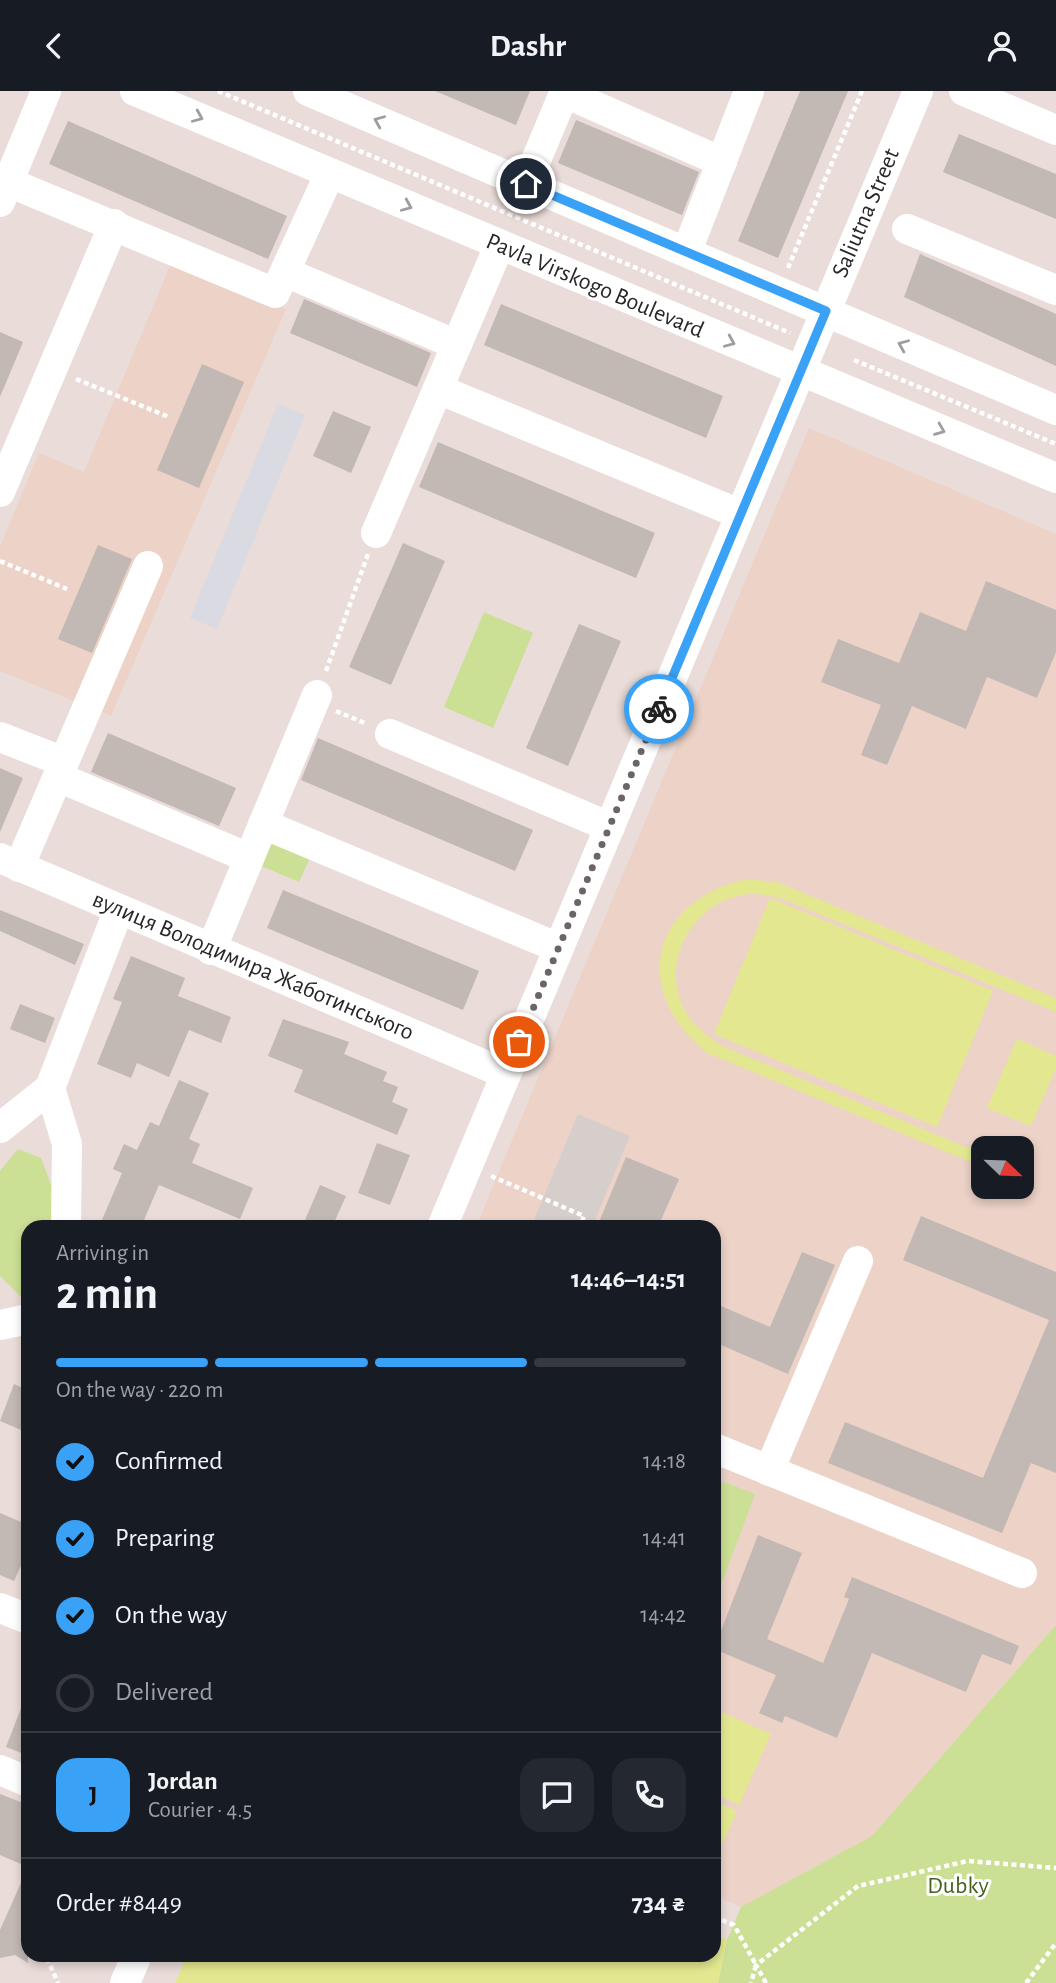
<!DOCTYPE html>
<meta charset="utf-8">
<style>
:root{--surface:#171b24;--page:#242831;--text:#f1f3f6;--muted:#9ea1a6;--line:#363941;--accent:#39a2f6}
body{margin:0;font-family:"Alegreya Sans",sans-serif;background:var(--page);color:var(--text);height:100vh;display:flex;flex-direction:column;font-size:26px;white-space:nowrap}
*{box-sizing:border-box;margin:0}
p{font-size:23px;color:var(--muted)}
.icon{flex:none;width:38px;height:38px;fill:none;stroke:currentColor;stroke-width:2;stroke-linecap:round;stroke-linejoin:round}
.map{position:relative;flex:1;overflow:hidden}
.panel{position:absolute;left:21px;top:1129px;width:700px;height:742px;display:flex;flex-direction:column;background:var(--surface);border-radius:21px;box-shadow:0 4px 10px #0003}
.panel>*{flex:none}
.needle{width:46px;rotate:113deg}
.controls{position:absolute;left:971px;top:1045px;display:grid;gap:14px}
.controls a{display:grid;place-items:center;width:63px;height:63px;border-radius:14px;background:var(--surface);box-shadow:0 4px 10px #0003;font-size:35px}
.pin{position:absolute;display:grid;place-items:center;width:60px;height:60px;color:#fff;margin:-30px;border:4px solid #fff;border-radius:50%;box-shadow:0 2px 7px #0007}
.courier{position:absolute;display:grid;place-items:center;width:70px;height:70px;margin:-35px;border:5px solid #39a2f6;border-radius:50%;background:#fff;color:#222;box-shadow:0 2px 9px #0007}
.overview em{font-style:normal;font-weight:700}
.overview div{display:flex;flex-direction:column-reverse}
.overview{display:flex;align-items:center;justify-content:space-between;height:119px;padding:0 35px}
h1{font-size:46px;font-weight:700;line-height:52px}
.bar{display:grid;grid-template-columns:repeat(4,1fr);gap:10px 7px;align-content:center;height:84px;padding:0 35px}
.bar i{height:9px;border-radius:5px;background:var(--line)}
.bar .on{background:var(--accent)}
.bar p{grid-column:span 4}
.line{display:flex;align-items:center;gap:18px;padding:0 35px;border-top:2px solid var(--line)}
.line div{flex:1}
.round{display:grid;place-items:center;flex:none;width:74px;height:74px;border-radius:21px;background:var(--page)}
ol{padding:0 35px;list-style:none}
li{display:flex;align-items:center;gap:21px;height:77px}
li p{margin-inline-start:auto}
li .icon{padding:7px;border-radius:50%;background:var(--accent);color:#111;stroke-width:4}
li:last-child{color:var(--muted)}
li i{width:38px;height:38px;border:4px solid var(--line);border-radius:50%}
header{display:flex;justify-content:space-between;align-items:center;height:91px;padding:0 35px;background:var(--surface);font-size:32px;font-weight:700}
.map>svg:first-child{display:block}
.industrial{fill:#d9dae2}
.education{fill:#ecd2c7;fill-rule:evenodd}
.green{fill:#cbe095}
.pitch{fill:#e3e890}
.plaza{fill:#d6cecb}
.building{fill:#c2b8b4}
.lines{fill:none;stroke-linecap:round;stroke-linejoin:round}
.path{stroke:#fff;stroke-width:4.5;stroke-dasharray:5 3.5;stroke-linecap:butt}
.minor{stroke:#fff;stroke-width:30}
.oneway{stroke:#9e9e9e}
.done{stroke:#6b6665;stroke-width:7;stroke-dasharray:0 12.6}
.route{stroke:#39a2f6;stroke-width:9}
.labels{text-anchor:middle;dominant-baseline:central;stroke-width:6;stroke-linejoin:round;paint-order:stroke}
.street-label{font-size:24px;fill:#272727;stroke:#fff}
.park-label{font-size:24px;fill:#43611a;stroke:#fff}
</style>
<header><svg class="icon" aria-label="back" viewBox="0 0 24 24"><path d="M15 5l-7 7 7 7"/></svg>Dashr<svg class="icon" aria-label="person" viewBox="0 0 24 24"><circle cx="12" cy="8" r="4"/><path d="M4 21q1-7 8-7t8 7"/></svg></header>
<div class="map">
<svg width="1056" height="1892" viewBox="0 0 1056 1892">
<rect width="100%" height="100%" fill="#eadcd8"/>
<!-- industrial -->
<polygon class="industrial" points="278,313 305,324 217,538 190,527"/>
<!-- education -->
<g class="education">
<polygon points="172,170 286,218 111,625 0,580 0,456 39,362 84,381"/>
<path d="M809,337l247,106v1091l-184,211 -131,71 -27,-12v-668h-238zM984,1057h38v39h-38z"/>
</g>
<!-- green -->
<g class="green">
<polygon points="484,521 533,542 493,637 444,616"/>
<polygon points="272,744 312,762 299,791 259,774"/>
<polygon points="18,1058 41,1067 56,1107 51,1136 28,1136 28,1200 24,1209 0,1185 0,1080"/>
<polygon points="714,1387 755,1403 715,1510 714,1510"/>
<polygon points="1056,1534 1056,1892 718,1892 727,1849 741,1816 872,1745"/>
</g>
<!-- pitch -->
<g class="pitch">
<path d="M748,788l29,3 279,116v14l-273,-113c-8,-2 -18,-5 -27,-5 -57,-1 -98,63 -72,115 8,16 23,27 38,37l261,108v13l-276,-114c-78,-62 -56,-154 41,-174z"/>
<polygon points="770,807 993,900 937,1036 714,943"/>
<polygon points="1017,948 1056,965 1056,977 1031,1035 987,1017"/>
<polygon points="714,1618 771,1643 739,1714 714,1702"/>
<polygon points="714,1710 737,1720 714,1772"/>
<polygon points="714,1843 727,1849 718,1892 175,1892 187,1864 714,1864"/>
</g>
<!-- plaza -->
<polygon class="plaza" points="578,1023 630,1045 592,1136 531,1136"/>
<!-- building -->
<g class="building">
<polygon points="435,0 530,0 516,34"/>
<polygon points="800,0 848,0 778,167 738,150"/>
<polygon points="576,29 699,81 682,124 558,72"/>
<polygon points="68,30 287,125 268,168 49,73"/>
<polygon points="959,43 1056,83 1056,128 943,81"/>
<polygon points="920,163 1056,223 1056,275 904,206"/>
<polygon points="304,208 431,262 417,296 290,242"/>
<polygon points="501,213 723,305 706,347 484,254"/>
<polygon points="0,241 23,251 0,306"/>
<polygon points="202,273 244,291 199,397 157,379"/>
<polygon points="333,320 371,336 351,382 313,365"/>
<polygon points="438,351 655,442 636,487 419,396"/>
<polygon points="403,452 445,470 391,594 349,576"/>
<polygon points="98,454 132,468 92,562 58,548"/>
<polygon points="986,490 1056,519 1056,561 1037,607 987,586 966,638 912,615 887,674 861,664 881,614 821,591 838,548 899,572 920,521 966,540"/>
<polygon points="579,533 621,550 568,675 526,657"/>
<polygon points="108,642 236,697 219,735 91,681"/>
<polygon points="318,647 533,739 515,780 301,689"/>
<polygon points="0,677 23,687 0,741"/>
<polygon points="283,799 479,880 463,919 267,837"/>
<polygon points="0,819 84,853 75,874 0,840"/>
<polygon points="131,865 185,887 178,905 231,926 221,952 189,939 169,986 137,972 131,987 97,973 122,911 113,908"/>
<polygon points="20,913 55,927 45,952 10,938"/>
<polygon points="283,928 349,951 344,963 387,981 383,990 398,996 392,1011 408,1018 397,1044 294,1001 303,979 268,965"/>
<polygon points="179,989 209,1002 189,1048 200,1053 192,1072 253,1097 240,1128 159,1094 141,1136 99,1136 122,1082 113,1078 124,1053 137,1059 150,1031 159,1035"/>
<polygon points="377,1052 410,1064 390,1114 358,1102"/>
<polygon points="626,1066 679,1088 658,1136 597,1136"/>
<polygon points="320,1094 346,1105 332,1136 302,1136"/>
<polygon points="921,1125 1056,1181 1056,1382 1031,1372 1002,1442 828,1372 845,1331 983,1387 1049,1229 903,1169"/>
<polygon points="802,1161 835,1174 788,1283 714,1251 714,1212 770,1236"/>
<polygon points="14,1293 28,1299 28,1342 0,1330"/>
<polygon points="0,1422 28,1434 28,1459 14,1490 0,1484"/>
<polygon points="758,1444 802,1462 767,1548 823,1572 849,1508 844,1506 852,1486 1019,1555 1011,1574 982,1563 966,1601 872,1562 837,1647 785,1625 782,1632 759,1622 776,1584 714,1558"/>
<polygon points="27,1602 28,1653 24,1663 6,1656"/>
<polygon points="0,1703 28,1714 28,1872 15,1864 0,1867 0,1839 28,1776 0,1764"/>
</g>
<g class="lines">
<!-- path -->
<g class="path">
<polyline points="218,0 790,242"/>
<polyline points="788,177 862,0"/>
<polyline points="854,269 1056,353"/>
<polyline points="76,288 169,326"/>
<polyline points="0,470 67,498"/>
<polyline points="326,580 368,463"/>
<polyline points="336,620 367,633"/>
<polyline points="491,1085 584,1125 580,1136"/>
<polyline points="714,1826 734,1834 756,1874 751,1892"/>
<polyline points="47,1867 58,1892"/>
<polyline points="766,1892 756,1874 858,1795 968,1770 1056,1777"/>
<polyline points="1026,1892 1056,1852"/>
</g>
<!-- minor -->
<g class="minor">
<polyline points="135,0 1056,387"/>
<polyline points="308,0 1056,319"/>
<polyline points="964,0 1056,39"/>
<polyline points="565,2 722,71"/>
<polyline points="8,91 275,202 330,82"/>
<polyline points="526,93 565,0"/>
<polyline points="0,111 46,0"/>
<polyline points="907,138 1056,199"/>
<polyline points="687,160 749,0"/>
<polyline points="285,181 457,254"/>
<polyline points="438,298 740,423"/>
<polyline points="0,401 114,133"/>
<polyline points="376,442 499,155"/>
<polyline points="390,643 610,736"/>
<polyline points="0,646 64,671"/>
<polyline points="58,686 249,767"/>
<polyline points="263,733 559,857"/>
<polyline points="0,767 506,983"/>
<polyline points="19,776 148,475"/>
<polyline points="211,859 317,604"/>
<polyline points="50,997 67,1053 66,1136"/>
<polyline points="0,1037 50,997 119,818"/>
<polyline points="442,1136 918,0"/>
<polyline points="0,1234 28,1228"/>
<polyline points="714,1357 1022,1482"/>
<polyline points="769,1380 858,1170"/>
<polyline points="0,1517 28,1528"/>
<polyline points="0,1679 28,1691"/>
<polyline points="125,1892 137,1864"/>
</g>
</g>
<!-- one-way arrows -->
<defs><path id="oneway-chevron" d="M-2-3.5L2.5 0L-2 3.5" fill="none" stroke-width="1.6" stroke-linecap="round" stroke-linejoin="round" transform="scale(1.75)"/></defs>
<g class="oneway">
<use href="#oneway-chevron" transform="translate(198 26) rotate(23)"/>
<use href="#oneway-chevron" transform="translate(379 30) rotate(-157)"/>
<use href="#oneway-chevron" transform="translate(407 115) rotate(23)"/>
<use href="#oneway-chevron" transform="translate(730 251) rotate(23)"/>
<use href="#oneway-chevron" transform="translate(903 254) rotate(-157)"/>
<use href="#oneway-chevron" transform="translate(940 339) rotate(22)"/>
</g>
<g class="lines">
<!-- done -->
<polyline class="done" points="519,951 659,618"/>
<!-- route -->
<polyline class="route" points="526,93 826,220 659,618"/>
</g>
<g class="labels">
<!-- street labels -->
<g class="street-label">
<text transform="translate(866 122) rotate(-67)">Saliutna Street</text>
<text transform="translate(595 195) rotate(23)">Pavla Virskogo Boulevard</text>
<text transform="translate(253 875) rotate(23)">вулиця Володимира Жаботинського</text>
</g>
<!-- park labels -->
<g class="park-label">
<text x="958" y="1795">Dubky</text>
</g>
</g>
</svg>
<div class="controls">
<a><svg class="needle" viewBox="-14 -14 28 28"><path d="M0-13l5 13h-10z" fill="#e53935"/><path d="M0 13l5-13h-10z" fill="#9ea1a6"/></svg></a>
</div>
<div class="pin" style="left:519px;top:951px;background:#ea580c"><svg class="icon" aria-label="bag" viewBox="0 0 24 24"><path d="M5 8h14l-1 12H6zM9 8a3 3 0 0 1 6 0"/></svg></div>
<div class="pin" style="left:526px;top:93px;background:#1f2937"><svg class="icon" aria-label="home" viewBox="0 0 24 24"><path d="M3 11l9-7 9 7M6 9v11h12V9"/></svg></div>
<div class="courier" style="left:659px;top:618px"><svg class="icon" aria-label="bike" viewBox="0 0 24 24"><circle cx="6" cy="16" r="4"/><circle cx="18" cy="16" r="4"/><path d="M6 16l4-8h5l3 8M10 8l3 8H6M13 5h3"/></svg></div>
<section class="panel">
<div class="overview"><div><h1>2 min</h1><p>Arriving in</p></div><em>14:46–14:51</em></div>
<div class="bar"><i class="on"></i><i class="on"></i><i class="on"></i><i></i><p>On the way · 220 m</p></div>
<ol>
<li><svg class="icon" aria-label="check" viewBox="0 0 24 24"><path d="M5 12l5 5 9-10"/></svg>Confirmed<p>14:18</p></li>
<li><svg class="icon" aria-label="check" viewBox="0 0 24 24"><path d="M5 12l5 5 9-10"/></svg>Preparing<p>14:41</p></li>
<li><svg class="icon" aria-label="check" viewBox="0 0 24 24"><path d="M5 12l5 5 9-10"/></svg>On the way<p>14:42</p></li>
<li><i></i>Delivered</li>
</ol>
<div class="line" style="height:126px"><b class="round" style="background:var(--accent);color:#111">J</b><div><b>Jordan</b><p>Courier · 4.5</p></div><a class="round"><svg class="icon" aria-label="chat" viewBox="0 0 24 24"><path d="M4 5h16v11H9l-5 4z"/></svg></a><a class="round"><svg class="icon" aria-label="phone" viewBox="0 0 24 24"><path d="M5 4h4l2 5-3 2q2 4 5 5l2-3 5 2v4C11 20 4 13 5 4z"/></svg></a></div>
<div class="line" style="height:91px"><div>Order #8449</div><b>734 ₴</b></div>
</section>
</div>
